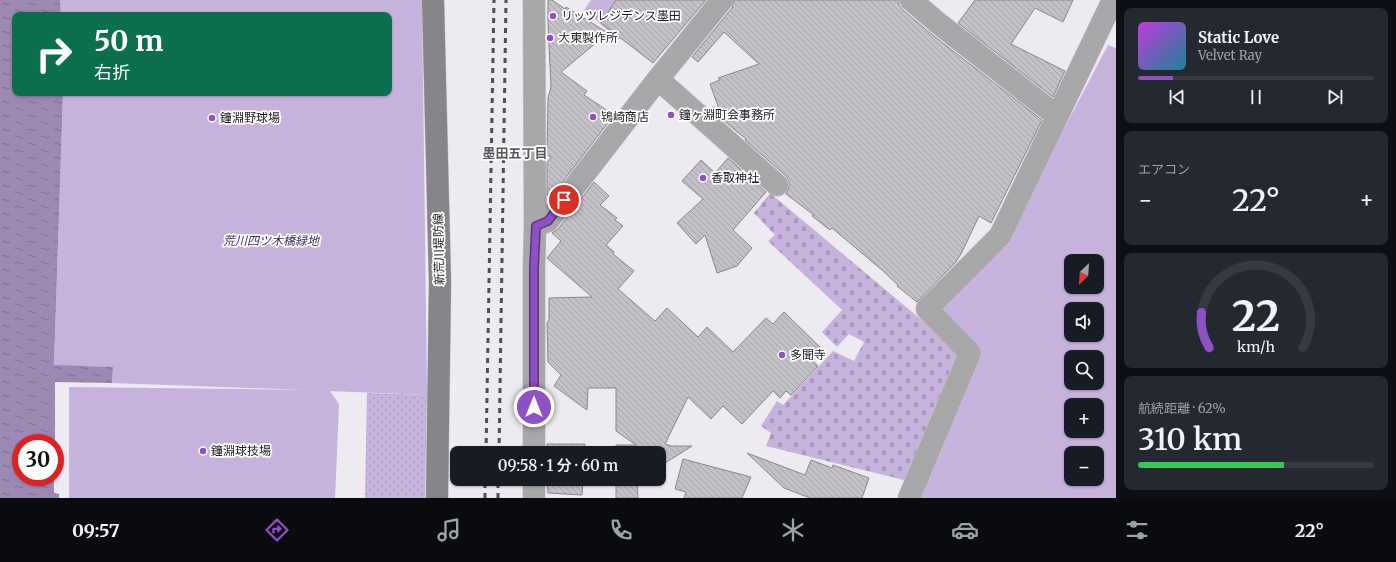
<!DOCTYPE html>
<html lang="ja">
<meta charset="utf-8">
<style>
body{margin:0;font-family:Merriweather,"Noto Sans JP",serif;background:#242831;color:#f1f3f6;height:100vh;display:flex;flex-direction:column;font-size:15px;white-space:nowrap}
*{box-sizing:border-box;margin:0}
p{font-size:13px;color:#9ea1a6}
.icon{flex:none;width:22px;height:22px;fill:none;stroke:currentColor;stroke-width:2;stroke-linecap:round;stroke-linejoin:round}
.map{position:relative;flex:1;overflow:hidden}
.sheet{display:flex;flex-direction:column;gap:8px;padding:8px;background:#0d0f14;width:280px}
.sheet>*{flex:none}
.hud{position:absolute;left:12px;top:12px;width:380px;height:84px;border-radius:8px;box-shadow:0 1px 3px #0004;background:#0b6e4f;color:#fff;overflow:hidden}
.needle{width:26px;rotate:205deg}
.tools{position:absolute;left:1064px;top:254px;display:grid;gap:8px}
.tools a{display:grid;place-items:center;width:40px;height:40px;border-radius:8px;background:#171b24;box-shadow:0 1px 3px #0004;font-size:20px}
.speed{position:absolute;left:12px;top:434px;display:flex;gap:8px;font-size:20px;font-weight:700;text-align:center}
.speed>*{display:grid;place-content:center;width:52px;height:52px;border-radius:50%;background:#171b24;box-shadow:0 1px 3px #0004;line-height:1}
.speed .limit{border:6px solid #d22;background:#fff;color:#111}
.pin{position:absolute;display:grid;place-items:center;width:34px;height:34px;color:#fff;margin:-17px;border:2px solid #fff;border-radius:50%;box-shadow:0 1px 4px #0007}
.me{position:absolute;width:44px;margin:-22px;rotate:0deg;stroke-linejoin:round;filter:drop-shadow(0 0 3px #0008)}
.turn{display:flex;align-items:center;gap:14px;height:84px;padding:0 16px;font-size:18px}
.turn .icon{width:52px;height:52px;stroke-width:2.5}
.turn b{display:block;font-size:28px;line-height:34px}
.big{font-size:30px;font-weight:600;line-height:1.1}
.sheet .card{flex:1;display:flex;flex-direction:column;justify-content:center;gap:6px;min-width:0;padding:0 14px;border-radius:8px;background:#242831}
.sheet .dial{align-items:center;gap:0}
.dial svg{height:104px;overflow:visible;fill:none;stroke:#363941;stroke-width:7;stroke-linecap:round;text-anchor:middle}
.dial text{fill:#f1f3f6;stroke:none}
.song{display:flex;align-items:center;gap:12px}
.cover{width:48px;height:48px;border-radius:6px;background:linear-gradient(135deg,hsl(290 70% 55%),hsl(190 70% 35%))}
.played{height:4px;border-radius:2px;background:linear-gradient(90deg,#8f4fc5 15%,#363941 15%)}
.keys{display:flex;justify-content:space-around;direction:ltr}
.heat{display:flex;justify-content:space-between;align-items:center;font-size:22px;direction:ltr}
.charge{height:6px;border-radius:3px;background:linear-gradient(90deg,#34c759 62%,#363941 0)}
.trip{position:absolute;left:450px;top:446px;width:216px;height:40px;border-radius:8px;background:#171b24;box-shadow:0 1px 3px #0004;font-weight:600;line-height:40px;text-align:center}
.tab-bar{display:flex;height:64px;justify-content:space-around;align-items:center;background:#090b0e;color:#9ea1a6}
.tab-bar .icon{width:28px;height:28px}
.tab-bar .active{color:#8f4fc5}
.tab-bar b{font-size:18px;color:#f1f3f6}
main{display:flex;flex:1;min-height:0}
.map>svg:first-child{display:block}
</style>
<main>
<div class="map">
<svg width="1116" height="498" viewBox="0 0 1116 498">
<defs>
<pattern id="grass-dots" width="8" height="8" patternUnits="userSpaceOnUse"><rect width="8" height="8" fill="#c6b2dc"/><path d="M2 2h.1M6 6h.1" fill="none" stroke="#aa98bc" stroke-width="1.8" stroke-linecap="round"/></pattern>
<pattern id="cemetery-stones" width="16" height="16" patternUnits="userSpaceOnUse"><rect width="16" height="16" fill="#c6b2dc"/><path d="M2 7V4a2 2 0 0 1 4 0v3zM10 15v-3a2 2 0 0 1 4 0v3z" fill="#aa98bc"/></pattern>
<pattern id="water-ripples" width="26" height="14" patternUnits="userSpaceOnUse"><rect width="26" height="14" fill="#9d88b4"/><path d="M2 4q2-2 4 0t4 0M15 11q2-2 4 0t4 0" fill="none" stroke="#7f6e92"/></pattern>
<pattern id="building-back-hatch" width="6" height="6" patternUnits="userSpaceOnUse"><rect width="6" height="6" fill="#c3c0c7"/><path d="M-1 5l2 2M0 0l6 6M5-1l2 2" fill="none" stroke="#a7a4aa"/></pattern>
</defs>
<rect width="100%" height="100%" fill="#edeaf1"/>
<!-- grass -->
<path fill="url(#grass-dots)" d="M 367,393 L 427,395 L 425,498 L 365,498 Z"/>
<!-- cemetery -->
<path fill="url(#cemetery-stones)" d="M 770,193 L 961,353 L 908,481 L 766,446 L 771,433 L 761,426 L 777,401 L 783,405 L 833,351 L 854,361 L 864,342 L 849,334 L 837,347 L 822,332 L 842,310 L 768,241 L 775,235 L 754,213 Z"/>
<!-- park -->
<path fill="#c6b2dc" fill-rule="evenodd" d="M 60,0 L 422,0 L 427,395 L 330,391 L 339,404 L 335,498 L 69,498 L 69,387 L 306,390 L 112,383 L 113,367 L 54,366 L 63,93 L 389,93 L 389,15 L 61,15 Z
M 591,0 L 647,0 L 619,40 L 584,10 Z
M 1108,45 L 1116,48 L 1116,498 L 920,498 L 951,414 L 982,353 L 939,308 L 1004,243 ZM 1071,261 L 1097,261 L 1097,287 L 1071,287 ZM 1071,309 L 1097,309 L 1097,335 L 1071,335 ZM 1071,357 L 1097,357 L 1097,383 L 1071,383 ZM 1071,405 L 1097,405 L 1097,431 L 1071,431 ZM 1071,453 L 1097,453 L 1097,479 L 1071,479 Z"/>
<!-- water -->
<path fill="url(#water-ripples)" d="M 0,0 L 60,0 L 61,15 L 15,15 L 15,93 L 63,93 L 54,365 L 113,367 L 112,383 L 55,382 L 55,443 L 21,443 L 21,477 L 54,477 L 54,493 L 59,494 L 59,498 L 0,498 Z"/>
<!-- building -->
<path fill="url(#building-back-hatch)" stroke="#89868c" d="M 548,0 L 552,0 L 565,9 L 566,7 L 608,33 L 561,72 L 587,91 L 584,95 L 614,115 L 551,197 L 547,195 L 547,163 L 551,157 L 547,155 L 548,98 L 551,87 L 548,24 Z
M 616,0 L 706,0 L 653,63 L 601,23 Z
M 734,0 L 899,0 L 899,5 L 903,10 L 930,33 L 1042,120 L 991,223 L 979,216 L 962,252 L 956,262 L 917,302 L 897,286 L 898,285 L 882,270 L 832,228 L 830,230 L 812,216 L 814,215 L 786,194 L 789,187 L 789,181 L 786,176 L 745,140 L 746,139 L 723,120 L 710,84 L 720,80 L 718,78 L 759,64 L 724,32 L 698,62 L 692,57 L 732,8 Z
M 975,0 L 1073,0 L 1063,22 L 1035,8 L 1011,44 L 1065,71 L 1053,97 L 958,23 Z
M 728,158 L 766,192 L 733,230 L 752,248 L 737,266 L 717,273 L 705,235 L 696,244 L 677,223 L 703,199 L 682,181 L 701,160 L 715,173 Z
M 594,182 L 609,196 L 600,205 L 617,218 L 615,220 L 623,226 L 606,245 L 614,252 L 613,254 L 634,271 L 618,289 L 655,321 L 667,308 L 698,337 L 707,327 L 733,352 L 766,318 L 773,324 L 784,312 L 823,350 L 813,361 L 818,366 L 791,395 L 786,391 L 780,398 L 773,391 L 742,424 L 723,406 L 711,419 L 688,397 L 665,444 L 671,446 L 692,446 L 659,467 L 659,453 L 616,453 L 616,445 L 636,445 L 616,431 L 616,388 L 588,388 L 587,410 L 554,386 L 561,375 L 548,362 L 547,323 L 549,320 L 549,298 L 592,297 L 547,258 L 561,241 L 552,233 L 558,229 Z
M 547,444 L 585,444 L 584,453 L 547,453 Z
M 747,453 L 805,475 L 811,460 L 832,468 L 833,465 L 869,478 L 862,498 L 810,498 L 784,488 Z
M 683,459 L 751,477 L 742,498 L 684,498 L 686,492 L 675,489 Z
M 547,479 L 583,479 L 582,495 L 548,493 Z
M 616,479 L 637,479 L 638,498 L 616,498 Z"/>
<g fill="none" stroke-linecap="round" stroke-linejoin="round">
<defs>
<path id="street" d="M 911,0 L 938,23 L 1057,116
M 658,79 L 777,185
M 535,226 L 548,221 L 658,79 L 722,0
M 534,453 L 534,268 L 535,226 L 534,0
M 534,479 L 534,498
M 909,498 L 970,353 L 927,309 L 1000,236 L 1113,0"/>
<path id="secondary" d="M 433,0 L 440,282 L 437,498"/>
</defs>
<!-- street casing -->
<use href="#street" stroke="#c7c5cb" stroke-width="23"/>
<!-- secondary casing -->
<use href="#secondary" stroke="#c7c5cb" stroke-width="23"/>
<!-- street -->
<use href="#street" stroke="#a8a7aa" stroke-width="22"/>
<!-- secondary -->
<use href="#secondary" stroke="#87858a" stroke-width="22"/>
<!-- rail -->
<path stroke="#4f4e52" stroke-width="3" stroke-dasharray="5 5" stroke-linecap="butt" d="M 486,453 L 494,0
M 499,453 L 506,0
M 485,498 L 485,479
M 498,498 L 498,479"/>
</g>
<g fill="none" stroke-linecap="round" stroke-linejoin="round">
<defs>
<path id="route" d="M 534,407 L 534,268 L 536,226 L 548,221 L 564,200"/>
</defs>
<!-- route casing -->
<use href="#route" stroke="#5d3380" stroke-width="10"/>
<!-- route -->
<use href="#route" stroke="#8f4fc5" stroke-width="7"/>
</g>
<!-- markers -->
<g fill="#8f4fc5" stroke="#fff" stroke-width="1.5">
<circle cx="553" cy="16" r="4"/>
<circle cx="550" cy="38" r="4"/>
<circle cx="671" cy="115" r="4"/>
<circle cx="593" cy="117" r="4"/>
<circle cx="212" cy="118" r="4"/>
<circle cx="703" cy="178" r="4"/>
<circle cx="782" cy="355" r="4"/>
<circle cx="203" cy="451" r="4"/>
</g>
<g text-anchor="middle" stroke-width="3.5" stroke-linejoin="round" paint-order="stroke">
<!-- poi labels -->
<g font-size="12" fill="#1b1a1d" stroke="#fff" text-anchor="start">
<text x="561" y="20">リッツレジデンス墨田</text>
<text x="558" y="42">大東製作所</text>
<text x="679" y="119">鐘ヶ淵町会事務所</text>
<text x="601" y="121">鴇崎商店</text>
<text x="220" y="122">鐘淵野球場</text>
<text x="711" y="182">香取神社</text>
<text x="790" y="359">多聞寺</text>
<text x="211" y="455">鐘淵球技場</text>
</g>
<!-- park labels -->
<g font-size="12" font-style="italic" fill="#482a62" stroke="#fff">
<text x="271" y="245">荒川四ツ木橋緑地</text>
</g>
<!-- street labels -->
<g font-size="12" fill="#1b1a1d" stroke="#fff">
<text transform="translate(439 249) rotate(-91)" y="4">新荒川堤防線</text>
</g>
<!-- neighbourhood labels -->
<g font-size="13" font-weight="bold" fill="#59565c" stroke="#fff">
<text x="515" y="158">墨田五丁目</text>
</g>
</g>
</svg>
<div class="tools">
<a><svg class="needle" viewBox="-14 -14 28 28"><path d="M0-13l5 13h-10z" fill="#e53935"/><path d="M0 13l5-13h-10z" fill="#9ea1a6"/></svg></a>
<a><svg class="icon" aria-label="sound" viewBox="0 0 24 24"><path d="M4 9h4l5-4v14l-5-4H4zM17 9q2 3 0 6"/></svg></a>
<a><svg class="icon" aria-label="search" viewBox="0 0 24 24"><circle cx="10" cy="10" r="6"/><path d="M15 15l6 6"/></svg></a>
<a>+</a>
<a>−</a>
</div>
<div class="speed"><div class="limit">30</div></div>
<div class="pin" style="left:564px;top:200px;background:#d93025"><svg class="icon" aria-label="arrive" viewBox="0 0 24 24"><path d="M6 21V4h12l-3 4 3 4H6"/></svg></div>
<svg class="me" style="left:534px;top:407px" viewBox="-20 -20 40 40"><circle r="17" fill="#8f4fc5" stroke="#fff" stroke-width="3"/><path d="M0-11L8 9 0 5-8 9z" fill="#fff"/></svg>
<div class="trip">09:58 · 1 分 · 60 m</div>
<div class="hud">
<div class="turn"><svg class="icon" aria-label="right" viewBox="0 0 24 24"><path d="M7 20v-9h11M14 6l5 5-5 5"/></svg><div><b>50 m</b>右折</div></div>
</div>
</div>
<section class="sheet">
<div class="card">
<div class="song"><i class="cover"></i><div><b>Static Love</b><p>Velvet Ray</p></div></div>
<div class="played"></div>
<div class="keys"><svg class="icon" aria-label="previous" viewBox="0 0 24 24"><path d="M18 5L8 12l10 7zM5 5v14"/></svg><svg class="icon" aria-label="pause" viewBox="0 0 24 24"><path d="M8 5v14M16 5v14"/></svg><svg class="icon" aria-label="next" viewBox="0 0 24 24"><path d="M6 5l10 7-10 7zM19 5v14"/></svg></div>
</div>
<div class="card"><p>エアコン</p>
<div class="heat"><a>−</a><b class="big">22°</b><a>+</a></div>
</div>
<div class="card dial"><svg viewBox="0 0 100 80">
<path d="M14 69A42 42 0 1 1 86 69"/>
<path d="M14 69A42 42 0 0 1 8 42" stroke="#8f4fc5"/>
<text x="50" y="56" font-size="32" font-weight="700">22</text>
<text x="50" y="72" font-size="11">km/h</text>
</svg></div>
<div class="card"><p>航続距離 · 62%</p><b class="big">310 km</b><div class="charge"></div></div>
</section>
</main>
<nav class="tab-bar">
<b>09:57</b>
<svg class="icon active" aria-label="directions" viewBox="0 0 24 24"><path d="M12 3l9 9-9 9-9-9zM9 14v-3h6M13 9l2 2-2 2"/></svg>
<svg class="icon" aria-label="music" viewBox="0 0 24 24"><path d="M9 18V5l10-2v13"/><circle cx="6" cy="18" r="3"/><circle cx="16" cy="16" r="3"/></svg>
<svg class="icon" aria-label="phone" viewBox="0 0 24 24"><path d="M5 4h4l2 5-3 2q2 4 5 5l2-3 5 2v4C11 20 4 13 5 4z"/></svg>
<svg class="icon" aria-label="climate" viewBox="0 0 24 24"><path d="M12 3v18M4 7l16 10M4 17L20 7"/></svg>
<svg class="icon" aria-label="car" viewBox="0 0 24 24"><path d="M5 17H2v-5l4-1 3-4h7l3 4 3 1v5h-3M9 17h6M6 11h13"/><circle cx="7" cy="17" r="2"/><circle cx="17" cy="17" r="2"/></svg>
<svg class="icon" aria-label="filters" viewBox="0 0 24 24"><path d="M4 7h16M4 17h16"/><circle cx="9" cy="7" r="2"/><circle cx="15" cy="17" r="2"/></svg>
<b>22°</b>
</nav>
